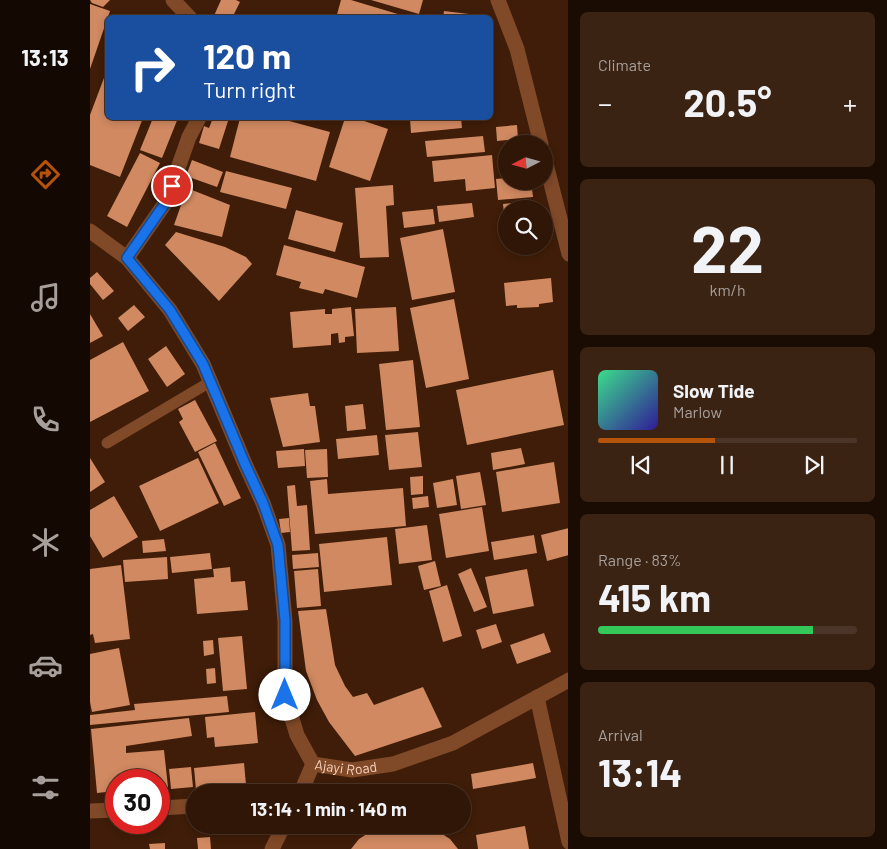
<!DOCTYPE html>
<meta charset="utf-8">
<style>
body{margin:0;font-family:Barlow,sans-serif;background:#3b2314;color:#f1f3f6;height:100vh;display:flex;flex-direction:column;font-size:19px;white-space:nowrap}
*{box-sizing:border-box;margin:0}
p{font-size:16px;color:#a79f9b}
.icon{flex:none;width:28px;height:28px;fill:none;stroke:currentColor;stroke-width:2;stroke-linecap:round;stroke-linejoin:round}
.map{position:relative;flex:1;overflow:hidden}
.drawer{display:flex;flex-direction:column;gap:12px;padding:12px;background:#1a0c03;width:319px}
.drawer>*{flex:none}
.top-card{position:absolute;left:15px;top:15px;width:388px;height:105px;border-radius:8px;box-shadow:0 2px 8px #0003,0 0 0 1px #4a3528;background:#1a4fa0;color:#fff;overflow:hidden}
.needle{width:32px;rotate:264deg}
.tools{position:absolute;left:408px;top:135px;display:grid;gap:10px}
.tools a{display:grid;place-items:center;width:55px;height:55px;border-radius:50%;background:#2f1606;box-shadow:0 2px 8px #0003,0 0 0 1px #4a3528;font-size:25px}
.speed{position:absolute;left:15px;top:769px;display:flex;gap:10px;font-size:25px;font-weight:700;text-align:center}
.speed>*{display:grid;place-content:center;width:65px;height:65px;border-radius:50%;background:#2f1606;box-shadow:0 2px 8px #0003,0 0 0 1px #4a3528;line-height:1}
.speed .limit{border:8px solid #d22;background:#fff;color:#111}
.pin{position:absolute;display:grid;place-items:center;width:42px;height:42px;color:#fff;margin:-21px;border:2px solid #fff;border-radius:50%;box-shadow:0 1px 5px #0007}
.me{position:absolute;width:55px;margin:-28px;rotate:0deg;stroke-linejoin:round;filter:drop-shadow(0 0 4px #0008)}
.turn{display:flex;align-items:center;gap:18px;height:105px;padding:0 15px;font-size:22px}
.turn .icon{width:65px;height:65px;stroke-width:2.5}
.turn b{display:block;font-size:35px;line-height:42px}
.big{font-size:38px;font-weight:700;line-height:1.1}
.drawer .tile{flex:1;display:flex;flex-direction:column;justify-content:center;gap:8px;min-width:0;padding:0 18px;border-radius:8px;background:#3b2314}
.drawer .dial{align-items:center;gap:0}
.dial b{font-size:65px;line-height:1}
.song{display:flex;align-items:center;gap:15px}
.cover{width:60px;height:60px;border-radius:8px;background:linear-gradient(135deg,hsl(150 70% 55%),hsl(250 70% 35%))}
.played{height:5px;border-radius:2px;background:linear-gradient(90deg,#b45309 45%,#4a3528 45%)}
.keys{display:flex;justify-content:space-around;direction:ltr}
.heat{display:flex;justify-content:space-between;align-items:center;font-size:28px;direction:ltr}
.charge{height:8px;border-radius:4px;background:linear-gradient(90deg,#34c759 83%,#4a3528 0)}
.trip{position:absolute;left:96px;top:784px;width:285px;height:50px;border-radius:25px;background:#2f1606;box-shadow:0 2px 8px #0003,0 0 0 1px #4a3528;font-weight:700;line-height:50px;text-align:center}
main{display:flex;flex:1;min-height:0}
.menu{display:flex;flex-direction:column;width:90px;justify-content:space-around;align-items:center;background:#130902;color:#a79f9b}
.menu .icon{width:35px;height:35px}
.menu .active{color:#b45309}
.menu b{font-size:22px;color:#f1f3f6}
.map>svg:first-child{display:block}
</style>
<main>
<nav class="menu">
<b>13:13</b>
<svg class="icon active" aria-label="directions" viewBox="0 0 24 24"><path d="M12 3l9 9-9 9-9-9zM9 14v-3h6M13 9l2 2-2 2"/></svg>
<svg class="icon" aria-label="music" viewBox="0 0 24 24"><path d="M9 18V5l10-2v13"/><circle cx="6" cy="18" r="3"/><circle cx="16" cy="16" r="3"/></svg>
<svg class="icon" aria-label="phone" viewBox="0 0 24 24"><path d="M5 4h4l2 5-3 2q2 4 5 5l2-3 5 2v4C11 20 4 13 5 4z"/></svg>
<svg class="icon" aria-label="climate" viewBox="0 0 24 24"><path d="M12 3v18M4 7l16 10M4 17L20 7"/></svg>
<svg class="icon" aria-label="car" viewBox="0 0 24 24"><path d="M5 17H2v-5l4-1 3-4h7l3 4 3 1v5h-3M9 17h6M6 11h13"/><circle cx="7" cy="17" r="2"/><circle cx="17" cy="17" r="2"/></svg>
<svg class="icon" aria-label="filters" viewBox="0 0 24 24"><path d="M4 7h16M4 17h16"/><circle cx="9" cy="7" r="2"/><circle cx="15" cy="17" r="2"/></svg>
</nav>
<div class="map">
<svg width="479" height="849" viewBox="0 0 479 849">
<rect width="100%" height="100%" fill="#3f1d08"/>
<!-- building -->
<path fill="#d08961" d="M 0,0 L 20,0 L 13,7 L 2,3 Z
M 131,0 L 146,0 L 150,2 L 142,18 L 123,18 Z
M 251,0 L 261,0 L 321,18 L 246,18 Z
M 281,0 L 333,0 L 329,14 Z
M 0,4 L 20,11 L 0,69 Z
M 354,11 L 379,14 L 379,18 L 353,18 Z
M 17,70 L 18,118 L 53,118 L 30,177 L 0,165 L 0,115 Z
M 63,118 L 88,118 L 72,158 L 50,150 Z
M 123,118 L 139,118 L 129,149 L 109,143 L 114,126 L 119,128 Z
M 150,118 L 188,118 L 240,132 L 226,181 L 140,157 Z
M 255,118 L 265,118 L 298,129 L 280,181 L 239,167 Z
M 320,118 L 371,118 L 372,128 L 321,133 Z
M 427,125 L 428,139 L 407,141 L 406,127 Z
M 393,136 L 395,152 L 337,157 L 335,141 Z
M 50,153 L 70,163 L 37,227 L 17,216 Z
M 402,155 L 405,188 L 376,191 L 375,179 L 344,182 L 342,161 Z
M 102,160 L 133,172 L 127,187 L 96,176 Z
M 136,171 L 202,188 L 196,209 L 130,192 Z
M 416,178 L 416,181 L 441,181 L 443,197 L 408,200 L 406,179 Z
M 303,185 L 304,205 L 296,206 L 299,257 L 270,258 L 265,188 Z
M 97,188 L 140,205 L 132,237 L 84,225 Z
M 434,202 L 434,209 L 416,209 L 416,222 L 415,223 L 413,204 Z
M 382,203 L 384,217 L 349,222 L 347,206 Z
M 343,209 L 345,224 L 314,228 L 312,212 Z
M 206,210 L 253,223 L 245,252 L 198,239 Z
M 353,229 L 365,292 L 322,300 L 310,238 Z
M 86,232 L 135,247 L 156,257 L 162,264 L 129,301 L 75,245 Z
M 194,245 L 275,267 L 267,298 L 235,289 L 233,294 L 209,288 L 211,282 L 186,275 Z
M 428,246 L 445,246 L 446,253 L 428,255 Z
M 7,272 L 24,291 L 13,300 L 0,284 L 0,278 Z
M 461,278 L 463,302 L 449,304 L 449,307 L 427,308 L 427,305 L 416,306 L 414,283 Z
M 364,299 L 379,379 L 336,388 L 320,308 Z
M 44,305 L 55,317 L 38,331 L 28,318 Z
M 261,307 L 264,336 L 255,337 L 255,342 L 249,343 L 248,333 L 241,334 L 241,345 L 203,348 L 200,312 L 235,309 L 235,314 L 242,314 L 242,309 Z
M 306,307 L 309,351 L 267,353 L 265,309 Z
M 0,314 L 13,336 L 0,343 Z
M 33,342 L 59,391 L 0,422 L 0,360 Z
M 76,346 L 95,374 L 77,387 L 58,359 Z
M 323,360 L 330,427 L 296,430 L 289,364 Z
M 463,370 L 474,425 L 377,445 L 366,390 Z
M 218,393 L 220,406 L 225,406 L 230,442 L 193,447 L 180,398 Z
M 105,400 L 127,441 L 105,452 L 89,422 L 93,419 L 88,409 Z
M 273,404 L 276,429 L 257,431 L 255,406 Z
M 328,432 L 332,467 L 299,470 L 295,435 Z
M 287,435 L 289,455 L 248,459 L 246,439 Z
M 125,443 L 151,498 L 134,506 L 108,452 Z
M 431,448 L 435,464 L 403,470 L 401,453 Z
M 214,449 L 215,466 L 188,468 L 186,451 Z
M 237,449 L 238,477 L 217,478 L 215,450 Z
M 0,458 L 15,482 L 0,492 Z
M 108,458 L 129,503 L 70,531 L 49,486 Z
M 464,462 L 470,503 L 412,512 L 406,472 Z
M 390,472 L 396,505 L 371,509 L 366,476 Z
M 333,476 L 333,494 L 321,495 L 320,477 Z
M 237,479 L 238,494 L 313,488 L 316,526 L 225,534 L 220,481 Z
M 363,479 L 367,505 L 347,508 L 343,483 Z
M 205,485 L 207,506 L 217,505 L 220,550 L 202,551 L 197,486 Z
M 24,496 L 48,537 L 13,558 L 0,536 L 0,510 Z
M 338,496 L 339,507 L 323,509 L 322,498 Z
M 392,507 L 399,551 L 356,558 L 349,514 Z
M 199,518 L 200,532 L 191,533 L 189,519 Z
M 337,525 L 342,560 L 309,564 L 305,529 Z
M 479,528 L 479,555 L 457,561 L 451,535 Z
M 444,535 L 447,553 L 404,560 L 401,542 Z
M 297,537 L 302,585 L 234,592 L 229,544 Z
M 74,539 L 76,551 L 53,553 L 52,541 Z
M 120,553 L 122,569 L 82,573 L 80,557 Z
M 228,553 L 229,567 L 203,569 L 202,555 Z
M 77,557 L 78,579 L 35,582 L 33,560 Z
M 345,561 L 351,586 L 334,590 L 328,566 Z
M 31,565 L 40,639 L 5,643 L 3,634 L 0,635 L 0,569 Z
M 140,567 L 141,582 L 155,581 L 158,610 L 107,614 L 104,579 L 124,577 L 123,569 Z
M 381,568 L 397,607 L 384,612 L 368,574 Z
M 228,569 L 231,606 L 207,608 L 204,571 Z
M 437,569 L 444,606 L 403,614 L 395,577 Z
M 357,585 L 372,636 L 353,642 L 339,591 Z
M 236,609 L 245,665 L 255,686 L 263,697 L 277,693 L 284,705 L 333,687 L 352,727 L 265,756 L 239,722 L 227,700 L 216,671 L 208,611 Z
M 406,624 L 412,642 L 392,649 L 386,630 Z
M 454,633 L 461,652 L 427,664 L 420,645 Z
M 152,636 L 157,689 L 133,691 L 128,638 Z
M 123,640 L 124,654 L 114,656 L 113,641 Z
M 29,648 L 40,705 L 2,712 L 0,702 L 0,654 Z
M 125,668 L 126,683 L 117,684 L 116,669 Z
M 137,696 L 139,712 L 0,725 L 0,715 L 45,710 L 44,704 Z
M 165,712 L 168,743 L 125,747 L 124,737 L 117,738 L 115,717 Z
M 99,718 L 102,736 L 36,746 L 36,753 L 74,750 L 78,787 L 69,788 L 69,780 L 26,780 L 26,791 L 7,793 L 1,729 Z
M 154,763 L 156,785 L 106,790 L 104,768 Z
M 443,763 L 446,778 L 383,789 L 381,774 Z
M 101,767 L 103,787 L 81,789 L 79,769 Z
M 296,825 L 333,825 L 346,830 L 360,839 L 368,849 L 261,849 L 269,839 L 283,830 Z
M 435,826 L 439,849 L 388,849 L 386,835 Z
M 120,837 L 121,849 L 108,849 L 107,838 Z
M 75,843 L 75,849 L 60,849 L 59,844 Z"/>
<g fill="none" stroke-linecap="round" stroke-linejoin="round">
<!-- lane -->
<path stroke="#804928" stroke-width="11" d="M 17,443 L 120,382"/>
<!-- street -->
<g stroke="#804928" stroke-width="15">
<path d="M 83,0 L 100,18"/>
<path d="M 408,0 L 427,49 L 451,144"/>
<path d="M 454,156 L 479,254"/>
<path id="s1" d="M 0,231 L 37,258 L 80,310 L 113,364 L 155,464 L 173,503 L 188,545 L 195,621 L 195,695 L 207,735 L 223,764 L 262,770 L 303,764 L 363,743 L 479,680"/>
<path d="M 37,258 L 76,202 L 99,137 L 109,118"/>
<path d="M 447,697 L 479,842"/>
<path d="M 211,792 L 223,764"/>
<path d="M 69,808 L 105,806"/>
<path d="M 0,811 L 26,810"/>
<path d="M 182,849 L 194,825"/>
</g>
</g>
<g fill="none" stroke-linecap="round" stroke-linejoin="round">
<defs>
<path id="route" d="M 82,186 L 76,202 L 37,258 L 80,310 L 113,364 L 155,464 L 173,503 L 188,545 L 195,620 L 195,695"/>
</defs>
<!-- route casing -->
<use href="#route" stroke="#114b97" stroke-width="12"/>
<!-- route -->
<use href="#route" stroke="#1a73e8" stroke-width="9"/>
</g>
<g text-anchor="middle" stroke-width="5" stroke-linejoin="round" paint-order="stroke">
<!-- street labels -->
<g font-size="14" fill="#f9d2be" stroke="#351300">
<text dy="5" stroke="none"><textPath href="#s1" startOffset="631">Ajayi Road</textPath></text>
</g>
</g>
</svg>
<div class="tools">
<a><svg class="needle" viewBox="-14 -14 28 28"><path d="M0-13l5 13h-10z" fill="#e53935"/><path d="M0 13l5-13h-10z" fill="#a79f9b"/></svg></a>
<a><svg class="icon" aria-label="search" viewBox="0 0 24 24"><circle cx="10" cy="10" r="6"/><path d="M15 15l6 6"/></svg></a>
</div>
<div class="speed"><div class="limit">30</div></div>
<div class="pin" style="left:82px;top:186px;background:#d93025"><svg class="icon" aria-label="arrive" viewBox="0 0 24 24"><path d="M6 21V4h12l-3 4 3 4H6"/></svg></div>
<svg class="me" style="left:195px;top:695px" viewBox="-20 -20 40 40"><circle r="19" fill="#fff"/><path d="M0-13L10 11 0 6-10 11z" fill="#1a73e8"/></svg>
<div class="trip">13:14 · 1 min · 140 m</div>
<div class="top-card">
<div class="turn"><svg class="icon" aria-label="right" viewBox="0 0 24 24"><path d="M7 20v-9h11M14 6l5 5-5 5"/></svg><div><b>120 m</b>Turn right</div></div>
</div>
</div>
<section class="drawer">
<div class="tile"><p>Climate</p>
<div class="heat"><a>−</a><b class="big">20.5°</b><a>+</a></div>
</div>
<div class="tile dial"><b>22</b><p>km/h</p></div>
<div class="tile">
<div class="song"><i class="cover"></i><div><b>Slow Tide</b><p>Marlow</p></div></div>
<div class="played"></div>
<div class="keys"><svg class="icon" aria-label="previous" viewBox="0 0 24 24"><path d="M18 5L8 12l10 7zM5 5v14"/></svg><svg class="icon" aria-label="pause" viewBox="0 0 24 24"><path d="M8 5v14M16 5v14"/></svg><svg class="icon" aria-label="next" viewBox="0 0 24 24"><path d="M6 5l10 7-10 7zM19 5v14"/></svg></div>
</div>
<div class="tile"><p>Range · 83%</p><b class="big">415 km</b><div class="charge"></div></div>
<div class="tile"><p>Arrival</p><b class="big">13:14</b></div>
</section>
</main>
